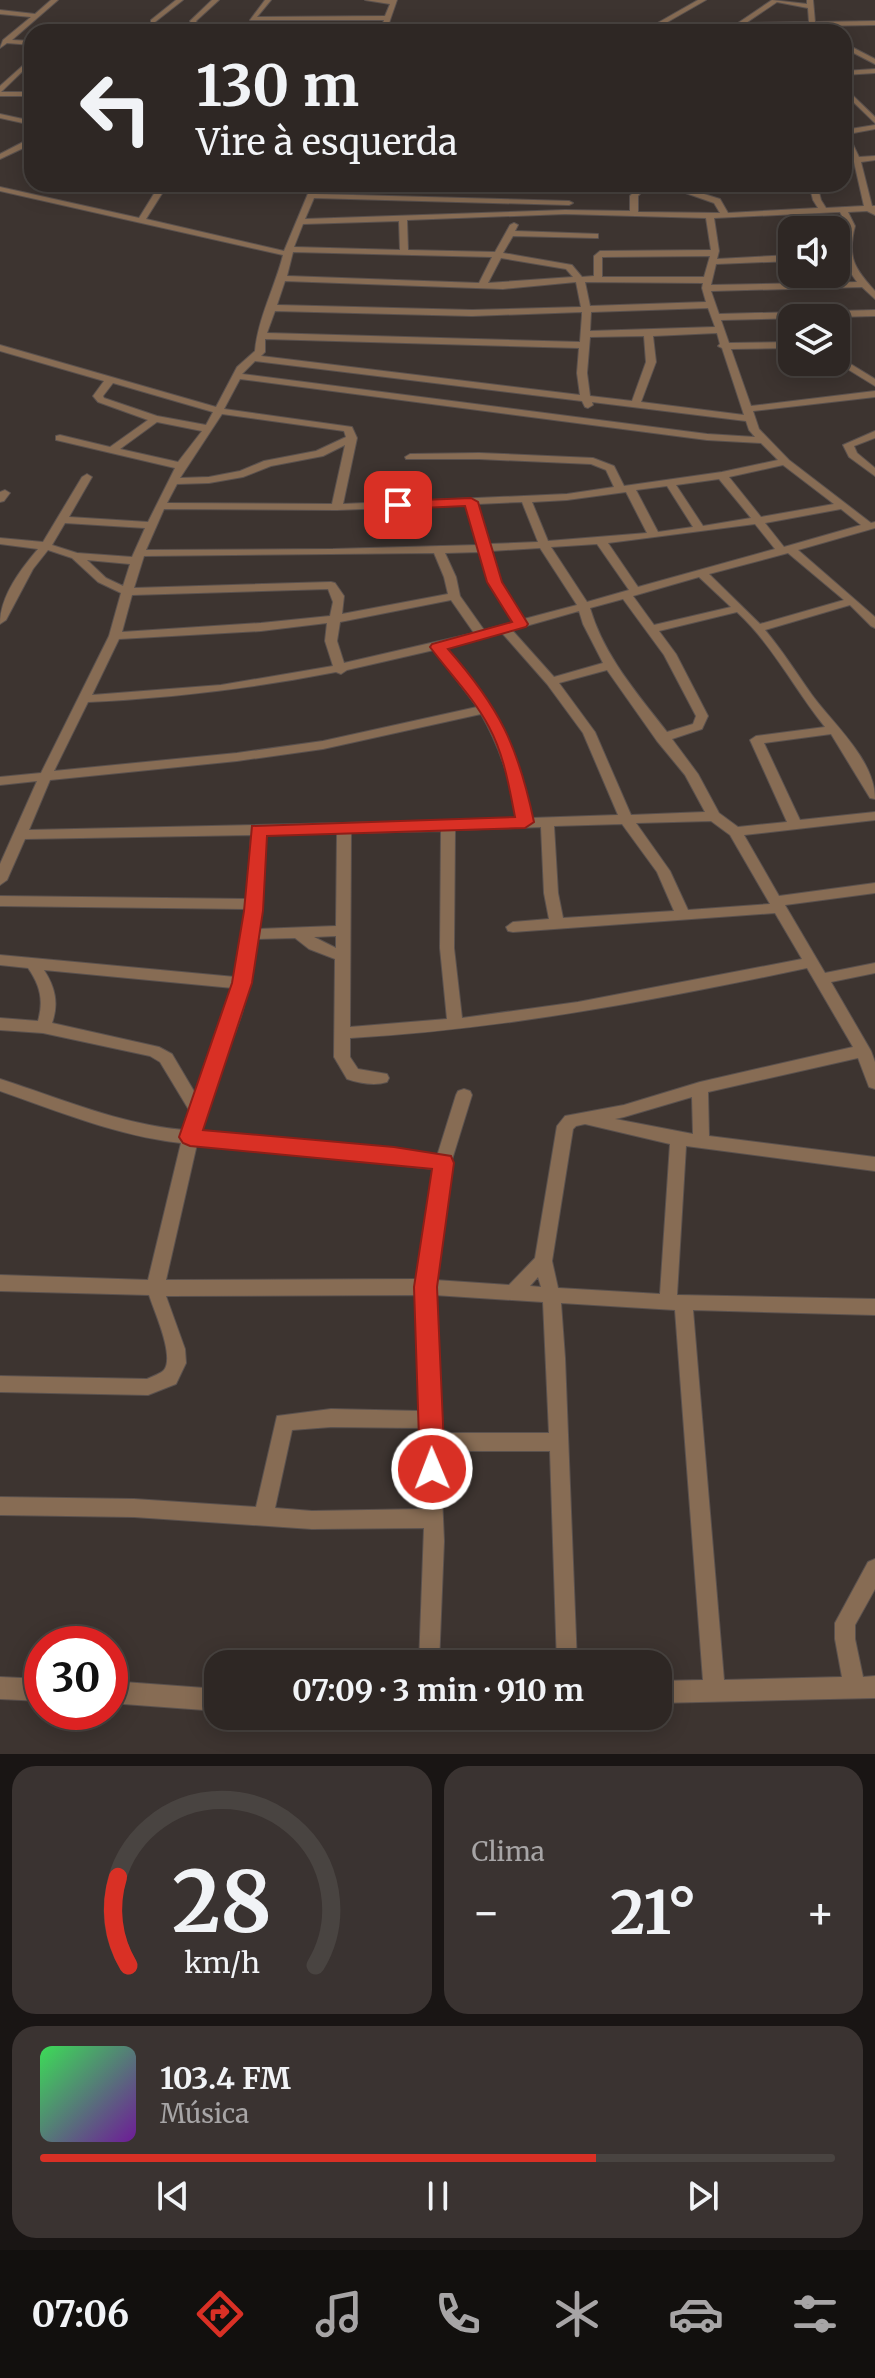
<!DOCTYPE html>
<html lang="pt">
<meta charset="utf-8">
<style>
body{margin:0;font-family:Merriweather,serif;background:#3a3331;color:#f1f3f6;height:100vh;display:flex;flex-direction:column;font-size:30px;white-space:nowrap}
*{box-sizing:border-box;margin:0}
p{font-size:26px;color:#a7a5a6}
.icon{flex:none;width:44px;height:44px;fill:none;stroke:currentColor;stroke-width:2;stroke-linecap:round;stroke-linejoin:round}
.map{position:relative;height:1754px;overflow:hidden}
.side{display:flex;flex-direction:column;gap:12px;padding:12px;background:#191514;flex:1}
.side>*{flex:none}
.banner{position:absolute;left:24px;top:24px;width:828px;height:168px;border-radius:24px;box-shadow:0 4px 20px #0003,0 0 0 2px #494441;background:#2e2724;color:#f1f3f6;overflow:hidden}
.buttons{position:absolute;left:778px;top:216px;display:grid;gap:16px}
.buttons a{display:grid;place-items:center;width:72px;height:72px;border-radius:16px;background:#2e2724;box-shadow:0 4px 20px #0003,0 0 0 2px #494441;font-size:40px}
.speed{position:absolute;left:24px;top:1626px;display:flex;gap:16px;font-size:40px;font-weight:700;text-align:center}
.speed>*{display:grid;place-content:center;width:104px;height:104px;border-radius:50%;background:#2e2724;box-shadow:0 4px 20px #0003,0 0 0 2px #494441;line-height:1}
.speed .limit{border:12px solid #d22;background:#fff;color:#111}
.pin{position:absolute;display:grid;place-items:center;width:68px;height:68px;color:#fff;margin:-34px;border-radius:16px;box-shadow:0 4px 12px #0006}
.me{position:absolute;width:88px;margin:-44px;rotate:359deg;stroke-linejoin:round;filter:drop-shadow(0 0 6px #0008)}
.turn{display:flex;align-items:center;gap:28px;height:168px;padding:0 40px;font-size:36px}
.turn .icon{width:104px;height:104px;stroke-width:2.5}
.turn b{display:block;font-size:56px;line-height:68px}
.big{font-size:60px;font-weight:700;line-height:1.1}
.side .widget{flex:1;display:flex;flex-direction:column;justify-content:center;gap:12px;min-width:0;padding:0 28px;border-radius:24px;background:#3a3331}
.side .dial{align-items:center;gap:0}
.dial svg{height:208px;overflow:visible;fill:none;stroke:#494441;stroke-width:7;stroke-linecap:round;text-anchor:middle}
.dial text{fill:#f1f3f6;stroke:none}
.song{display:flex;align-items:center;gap:24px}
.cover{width:96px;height:96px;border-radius:12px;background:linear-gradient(135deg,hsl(130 70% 55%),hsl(280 70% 35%))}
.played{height:8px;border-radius:4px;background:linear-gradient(90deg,#d93025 70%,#494441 70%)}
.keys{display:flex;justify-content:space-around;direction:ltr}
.heat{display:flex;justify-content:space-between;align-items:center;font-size:44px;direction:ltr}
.side .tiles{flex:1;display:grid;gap:12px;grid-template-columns:1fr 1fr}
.widget:last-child{grid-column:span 2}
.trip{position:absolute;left:204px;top:1650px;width:468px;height:80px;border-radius:24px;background:#2e2724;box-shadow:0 4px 20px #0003,0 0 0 2px #494441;font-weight:700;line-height:80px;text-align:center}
.dock{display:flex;height:128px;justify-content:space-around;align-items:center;background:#12100e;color:#a7a5a6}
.dock .icon{width:56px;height:56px}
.dock .active{color:#d93025}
.dock b{font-size:36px;color:#f1f3f6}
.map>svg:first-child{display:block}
</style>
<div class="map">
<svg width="875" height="1754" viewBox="0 0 875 1754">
<rect width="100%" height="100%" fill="#3d3430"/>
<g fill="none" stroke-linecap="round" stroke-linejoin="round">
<defs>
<path id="street" d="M 51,0 L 58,0 L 12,40 L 32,41 L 32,45 L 7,43 L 0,48 L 3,40 L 31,17 L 0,14 L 0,10 L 35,14 Z
M 176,0 L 183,0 L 155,22 L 151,22 L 151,20 Z
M 212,0 L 219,0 L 196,21 L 202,32 L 196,32 L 190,21 Z
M 265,0 L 271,0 L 257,17 L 385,16 L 390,4 L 365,0 L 397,0 L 388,26 L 385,28 L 382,26 L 384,20 L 250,20 Z
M 698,0 L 706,0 L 664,24 L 738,23 L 772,0 L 807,4 L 807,0 L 813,0 L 815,22 L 875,21 L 875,25 L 818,26 L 821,29 L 818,31 L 810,26 L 380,31 L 383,29 L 654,25 ZM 777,2 L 808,8 L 809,22 L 746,23 Z
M 844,43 L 875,59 L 875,64 L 844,48 Z
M 28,61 L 30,64 L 1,92 L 32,92 L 32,96 L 0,96 L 0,86 Z
M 875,69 L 875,73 L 844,75 L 844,71 Z
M 844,87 L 875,117 L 875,123 L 844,93 Z
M 0,114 L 32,121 L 32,125 L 0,118 Z
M 875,125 L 875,129 L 848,134 L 859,157 L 875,156 L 875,160 L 861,162 L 872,206 L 875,206 L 875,215 L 867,211 L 848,212 L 855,226 C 847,257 854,268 875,291 L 875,299 L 862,287 L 711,291 L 719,314 L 875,310 L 875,316 L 721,320 L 729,343 L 792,342 L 792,348 L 731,349 L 751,406 L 875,391 L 875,397 L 753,411 L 759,429 L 789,460 L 871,523 L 875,522 L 875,528 L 798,550 L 875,617 L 875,628 L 871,626 L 850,605 L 765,630 C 782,650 797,674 812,695 C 834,725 875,760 875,799 L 870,798 L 831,734 L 764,743 L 800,820 L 875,812 L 875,820 L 744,835 L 779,896 L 875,883 L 875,893 L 785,905 L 825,973 L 875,963 L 875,973 L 831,982 L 871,1051 L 875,1062 L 875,1089 L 869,1087 L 858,1058 L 708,1092 L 709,1136 L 875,1157 L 875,1171 L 686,1146 L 677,1295 L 875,1299 L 875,1315 L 693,1310 L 724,1680 L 842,1677 L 835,1639 L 835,1623 L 868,1562 L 875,1559 L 875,1589 L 855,1625 L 855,1639 L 863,1677 L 875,1676 L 875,1698 L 658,1703 L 658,1681 L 703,1680 L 675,1310 L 561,1303 L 565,1358 L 577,1664 L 557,1664 L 550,1451 L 440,1451 L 444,1541 L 439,1664 L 419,1664 L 424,1528 L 312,1529 L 134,1517 L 0,1515 L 0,1497 L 134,1499 L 256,1507 L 277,1416 L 331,1409 L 420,1411 L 416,1295 L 166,1296 L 185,1349 L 186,1363 L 176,1384 L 148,1395 L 0,1392 L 0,1376 L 147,1379 C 153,1376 160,1374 164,1370 C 175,1356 154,1311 149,1295 L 0,1291 L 0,1275 L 148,1280 L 181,1143 C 118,1136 60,1112 0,1091 L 0,1079 C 62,1099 119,1124 184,1130 L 189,1110 L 160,1062 L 150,1056 L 43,1033 L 0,1030 L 0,1018 L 38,1021 C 44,1000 40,985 28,968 L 0,965 L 0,955 L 235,977 L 246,909 L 0,906 L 0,896 L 247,899 L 251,835 L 25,839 L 7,880 L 0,885 L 0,864 L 37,781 L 0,785 L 0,777 L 41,773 L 109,636 L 121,593 L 98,582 L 72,558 L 48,550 L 33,569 L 6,620 L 0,624 C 0,596 21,569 38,549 L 0,544 L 0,538 L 43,542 L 82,477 L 87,474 L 92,477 L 69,517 L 148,522 L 175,468 L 56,440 L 56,436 L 60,435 L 110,447 L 148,420 L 98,402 L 93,396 L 104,381 L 0,351 L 0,345 L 216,407 L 237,367 L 255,351 C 258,318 275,287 283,255 L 0,191 L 0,187 L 139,218 L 160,184 L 168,184 L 146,219 L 284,251 L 312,184 L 320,184 L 316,194 L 569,201 L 573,203 L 569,205 L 314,198 L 305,219 L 565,210 L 630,211 L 630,196 L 641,184 L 649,184 L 638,196 L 638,212 L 720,213 L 714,203 L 660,184 L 672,184 L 720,199 L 728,213 L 818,208 L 813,200 L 809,184 L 817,184 L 821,200 L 826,208 L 864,206 L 854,162 L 844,163 L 844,159 L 852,158 L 844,140 L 844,130 ZM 840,212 L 847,226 C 841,249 843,263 857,282 L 711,285 L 716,264 L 792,261 L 792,255 L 717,259 L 719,251 L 714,218 ZM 565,214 L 706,218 L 711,250 L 600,251 L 594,256 L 594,276 L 582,277 L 572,265 L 503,253 L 513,236 L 595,238 L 598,238 L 598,234 L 515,231 L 518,225 L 514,223 L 510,225 L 495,252 L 408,250 L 407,220 ZM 399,221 L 400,250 L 294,247 L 303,224 ZM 293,252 L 492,257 L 479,283 L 287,276 ZM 710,256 L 704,277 L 602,277 L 602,257 ZM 501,258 L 566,269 L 573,277 L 488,283 ZM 285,281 L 503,289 L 576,282 L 581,307 L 472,310 L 277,305 ZM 585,282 L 703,283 L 702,288 L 706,302 L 590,306 ZM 708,308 L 715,327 L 590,331 L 591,312 ZM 275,311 L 472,316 L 582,312 L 582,315 L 580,342 L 267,333 ZM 717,333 L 720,344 L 718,346 L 722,348 L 744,415 L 641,402 L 656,362 L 653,336 ZM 644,336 L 646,362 L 632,401 L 590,396 L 587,373 L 590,337 ZM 265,339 L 579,348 L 577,373 L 580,395 L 261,356 L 265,352 ZM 255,361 L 582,401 L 585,407 L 588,408 L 593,405 L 592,402 L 746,421 L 749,430 L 755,437 L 707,434 L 242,374 ZM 240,379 L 707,440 L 761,443 L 778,460 L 722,472 L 624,486 L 614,466 L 593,458 L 479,453 L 410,454 L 405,457 L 406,459 L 479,459 L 591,464 L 606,470 L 614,487 L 567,494 L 343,504 L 357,438 L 352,427 L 224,409 ZM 113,383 L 213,412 L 206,425 L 157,416 L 104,398 L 103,396 ZM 222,414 L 344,431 L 346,437 L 316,451 L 264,461 L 240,471 L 209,477 L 180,478 ZM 157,422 L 202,431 L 178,462 L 120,449 ZM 345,445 L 332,504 L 167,503 L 177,484 L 209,483 L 243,477 L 271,466 L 323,456 ZM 783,465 L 834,504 L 761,517 L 729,477 ZM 719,479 L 751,518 L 703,526 L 676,485 ZM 667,486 L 693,527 L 658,532 L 636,490 ZM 626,492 L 647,533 L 548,541 L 532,502 L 567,500 ZM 522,502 L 538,542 L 489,544 L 477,504 ZM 466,505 L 478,545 L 333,549 L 146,550 L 164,509 L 337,510 ZM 841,509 L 861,525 L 784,547 L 765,523 ZM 65,523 L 145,528 L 132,557 L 77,553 L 52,545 ZM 755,524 L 775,549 L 638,587 L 608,543 ZM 597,544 L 629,590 L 587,602 L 551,547 ZM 540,548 L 577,605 L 524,619 L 501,582 L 491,551 ZM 480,552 L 489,582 L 514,622 L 484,630 L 460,596 L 456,577 L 445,553 ZM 434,553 L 444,577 L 448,594 L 342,614 L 344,596 L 335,583 L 331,582 L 134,588 L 144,556 ZM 788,553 L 844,600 L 760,624 L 709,574 ZM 87,560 L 130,564 L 123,586 L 106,578 ZM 699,577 L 731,607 L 654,625 L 633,596 ZM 328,589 L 333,602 L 330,616 L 261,623 L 122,632 L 132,595 ZM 623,599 L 664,655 L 696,716 L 693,724 L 667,732 C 637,693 604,656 590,608 ZM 451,600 L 474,633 L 344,663 L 337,641 L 340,622 ZM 579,611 L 583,624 L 603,663 L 554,677 L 512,630 ZM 737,612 C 772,644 795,690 825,727 L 756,736 L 750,740 L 787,822 L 738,827 L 719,813 L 698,774 L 672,739 L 702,729 L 708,716 L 676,654 L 659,631 ZM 327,623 L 325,641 L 333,666 L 221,685 L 92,695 L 119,639 L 261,631 ZM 502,633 L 547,684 L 583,733 L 618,815 L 531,818 L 520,771 L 492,709 L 445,648 ZM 434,650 L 477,707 L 323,741 L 237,753 L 54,771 L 88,702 C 172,698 254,688 336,672 L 341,674 L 347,670 ZM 607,670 L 657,741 L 685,775 L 705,812 L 631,815 L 595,732 L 559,683 ZM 481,714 C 500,747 511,782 518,819 L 29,830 L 50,780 L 237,761 L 323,749 ZM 711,821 L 730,835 L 770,904 L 688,910 L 670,871 L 636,823 ZM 622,824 L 657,872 L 674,911 L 563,918 L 558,893 L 554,826 ZM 541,827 L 544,893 L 549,919 L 513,922 L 506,927 L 508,931 L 513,932 L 775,913 L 802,959 L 578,1002 L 462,1018 L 454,948 L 455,830 ZM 441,831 L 440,948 L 447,1019 L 350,1027 L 351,833 ZM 337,833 L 336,926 L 258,929 L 265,834 ZM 336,936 L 336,948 L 314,937 ZM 295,938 L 309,949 L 335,959 L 334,1057 L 347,1079 C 359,1083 375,1086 387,1082 L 389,1078 L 387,1074 L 358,1069 L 350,1057 L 350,1038 C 505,1029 656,1000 807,968 L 853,1047 L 700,1082 L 624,1105 L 565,1116 L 557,1126 L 535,1258 L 509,1285 L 435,1280 L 451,1163 L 472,1095 L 470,1091 L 464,1089 L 458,1091 L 456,1095 L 437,1156 L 200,1132 C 210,1091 229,1053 242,1013 C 249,989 252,964 256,939 ZM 44,970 L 233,988 L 226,1014 L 195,1093 L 172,1054 L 159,1047 L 52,1023 C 59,1003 55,987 44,970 ZM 692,1097 L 693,1134 L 615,1119 L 624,1117 ZM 585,1124 L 670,1144 L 660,1294 L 558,1288 L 552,1261 L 573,1129 L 576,1126 ZM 197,1144 L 434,1169 L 417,1279 L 166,1280 ZM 538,1277 L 541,1287 L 530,1286 ZM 434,1295 L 543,1302 L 549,1433 L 440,1433 ZM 331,1427 L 421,1428 L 423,1509 L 312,1511 L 275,1508 L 292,1430 Z
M 29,139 L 32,139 L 32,144 L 0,159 L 0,154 Z
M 488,184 L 577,188 L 581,190 L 577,192 L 492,186 Z
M 756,184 L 764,184 L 757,193 L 751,193 L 750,191 Z
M 836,355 L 875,379 L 875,386 L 836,362 Z
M 875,431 L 875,438 L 854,446 L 857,453 L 875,468 L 875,476 L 849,457 L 843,445 Z
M 5,490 L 10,493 L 4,501 L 0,502 L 0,492 Z
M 0,1677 L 42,1679 L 42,1701 L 0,1699 Z
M 110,1681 L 218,1689 L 218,1711 L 110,1703 Z"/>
</defs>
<!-- street casing -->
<use href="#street" stroke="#5a514e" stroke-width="2"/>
<!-- street -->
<use href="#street" fill="#876c54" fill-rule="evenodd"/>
</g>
<!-- route -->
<path fill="#d93025" stroke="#8d1f18" stroke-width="2" d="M 471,498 L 478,502 L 502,582 L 528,624 L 526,627 L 448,649 C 500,708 518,746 534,822 L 525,828 L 267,836 L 263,911 L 252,983 L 203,1130 L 394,1147 L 451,1156 L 454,1163 L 437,1287 L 445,1469 L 441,1477 L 432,1481 L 424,1477 L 420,1469 L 414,1287 L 432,1169 L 190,1146 L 183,1143 L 179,1137 L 232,983 L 244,911 L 252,826 L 515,817 C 509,786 504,755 489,727 C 474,698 450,674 430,647 L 432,644 L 512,622 L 487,582 L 465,506 L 398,509 L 391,505 L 398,501 Z"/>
</svg>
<div class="buttons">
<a><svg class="icon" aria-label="sound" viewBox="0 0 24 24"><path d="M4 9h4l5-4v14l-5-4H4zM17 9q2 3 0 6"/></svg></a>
<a><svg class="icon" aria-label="layers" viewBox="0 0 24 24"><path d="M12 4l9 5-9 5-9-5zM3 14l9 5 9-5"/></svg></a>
</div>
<div class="speed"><div class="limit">30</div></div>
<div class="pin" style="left:398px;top:505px;background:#d93025"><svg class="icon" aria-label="arrive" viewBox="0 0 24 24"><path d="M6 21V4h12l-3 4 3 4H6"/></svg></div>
<svg class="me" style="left:432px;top:1469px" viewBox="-20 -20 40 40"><circle r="17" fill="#d93025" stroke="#fff" stroke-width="3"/><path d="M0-11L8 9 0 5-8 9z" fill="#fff"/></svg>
<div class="trip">07:09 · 3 min · 910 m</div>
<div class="banner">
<div class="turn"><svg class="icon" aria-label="left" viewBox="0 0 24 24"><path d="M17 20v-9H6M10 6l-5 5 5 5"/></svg><div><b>130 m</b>Vire à esquerda</div></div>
</div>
</div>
<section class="side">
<div class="tiles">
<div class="widget dial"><svg viewBox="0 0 100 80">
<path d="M14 69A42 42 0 1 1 86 69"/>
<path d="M14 69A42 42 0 0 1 10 35" stroke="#d93025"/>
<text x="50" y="56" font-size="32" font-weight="700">28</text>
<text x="50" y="72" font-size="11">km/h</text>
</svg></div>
<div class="widget"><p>Clima</p>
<div class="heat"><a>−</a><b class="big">21°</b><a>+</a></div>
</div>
<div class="widget">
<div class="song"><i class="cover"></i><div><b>103.4 FM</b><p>Música</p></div></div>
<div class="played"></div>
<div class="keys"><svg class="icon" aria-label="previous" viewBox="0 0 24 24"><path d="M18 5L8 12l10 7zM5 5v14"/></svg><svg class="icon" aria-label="pause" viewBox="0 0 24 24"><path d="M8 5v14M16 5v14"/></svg><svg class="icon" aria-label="next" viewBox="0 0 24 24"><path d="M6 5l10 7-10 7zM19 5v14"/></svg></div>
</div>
</div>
</section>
<nav class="dock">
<b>07:06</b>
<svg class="icon active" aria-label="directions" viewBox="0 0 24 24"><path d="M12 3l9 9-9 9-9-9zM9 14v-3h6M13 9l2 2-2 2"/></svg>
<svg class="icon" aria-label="music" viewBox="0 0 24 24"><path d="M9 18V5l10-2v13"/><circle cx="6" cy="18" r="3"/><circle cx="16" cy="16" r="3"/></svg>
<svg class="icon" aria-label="phone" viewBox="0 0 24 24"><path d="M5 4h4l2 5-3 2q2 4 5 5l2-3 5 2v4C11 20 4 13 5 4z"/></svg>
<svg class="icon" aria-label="climate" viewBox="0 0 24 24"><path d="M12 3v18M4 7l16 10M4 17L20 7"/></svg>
<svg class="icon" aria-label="car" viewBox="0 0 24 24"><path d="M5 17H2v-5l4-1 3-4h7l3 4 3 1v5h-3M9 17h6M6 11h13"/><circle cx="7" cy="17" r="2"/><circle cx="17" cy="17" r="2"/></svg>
<svg class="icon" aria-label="filters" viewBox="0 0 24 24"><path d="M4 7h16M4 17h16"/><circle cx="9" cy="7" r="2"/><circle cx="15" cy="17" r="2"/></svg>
</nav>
